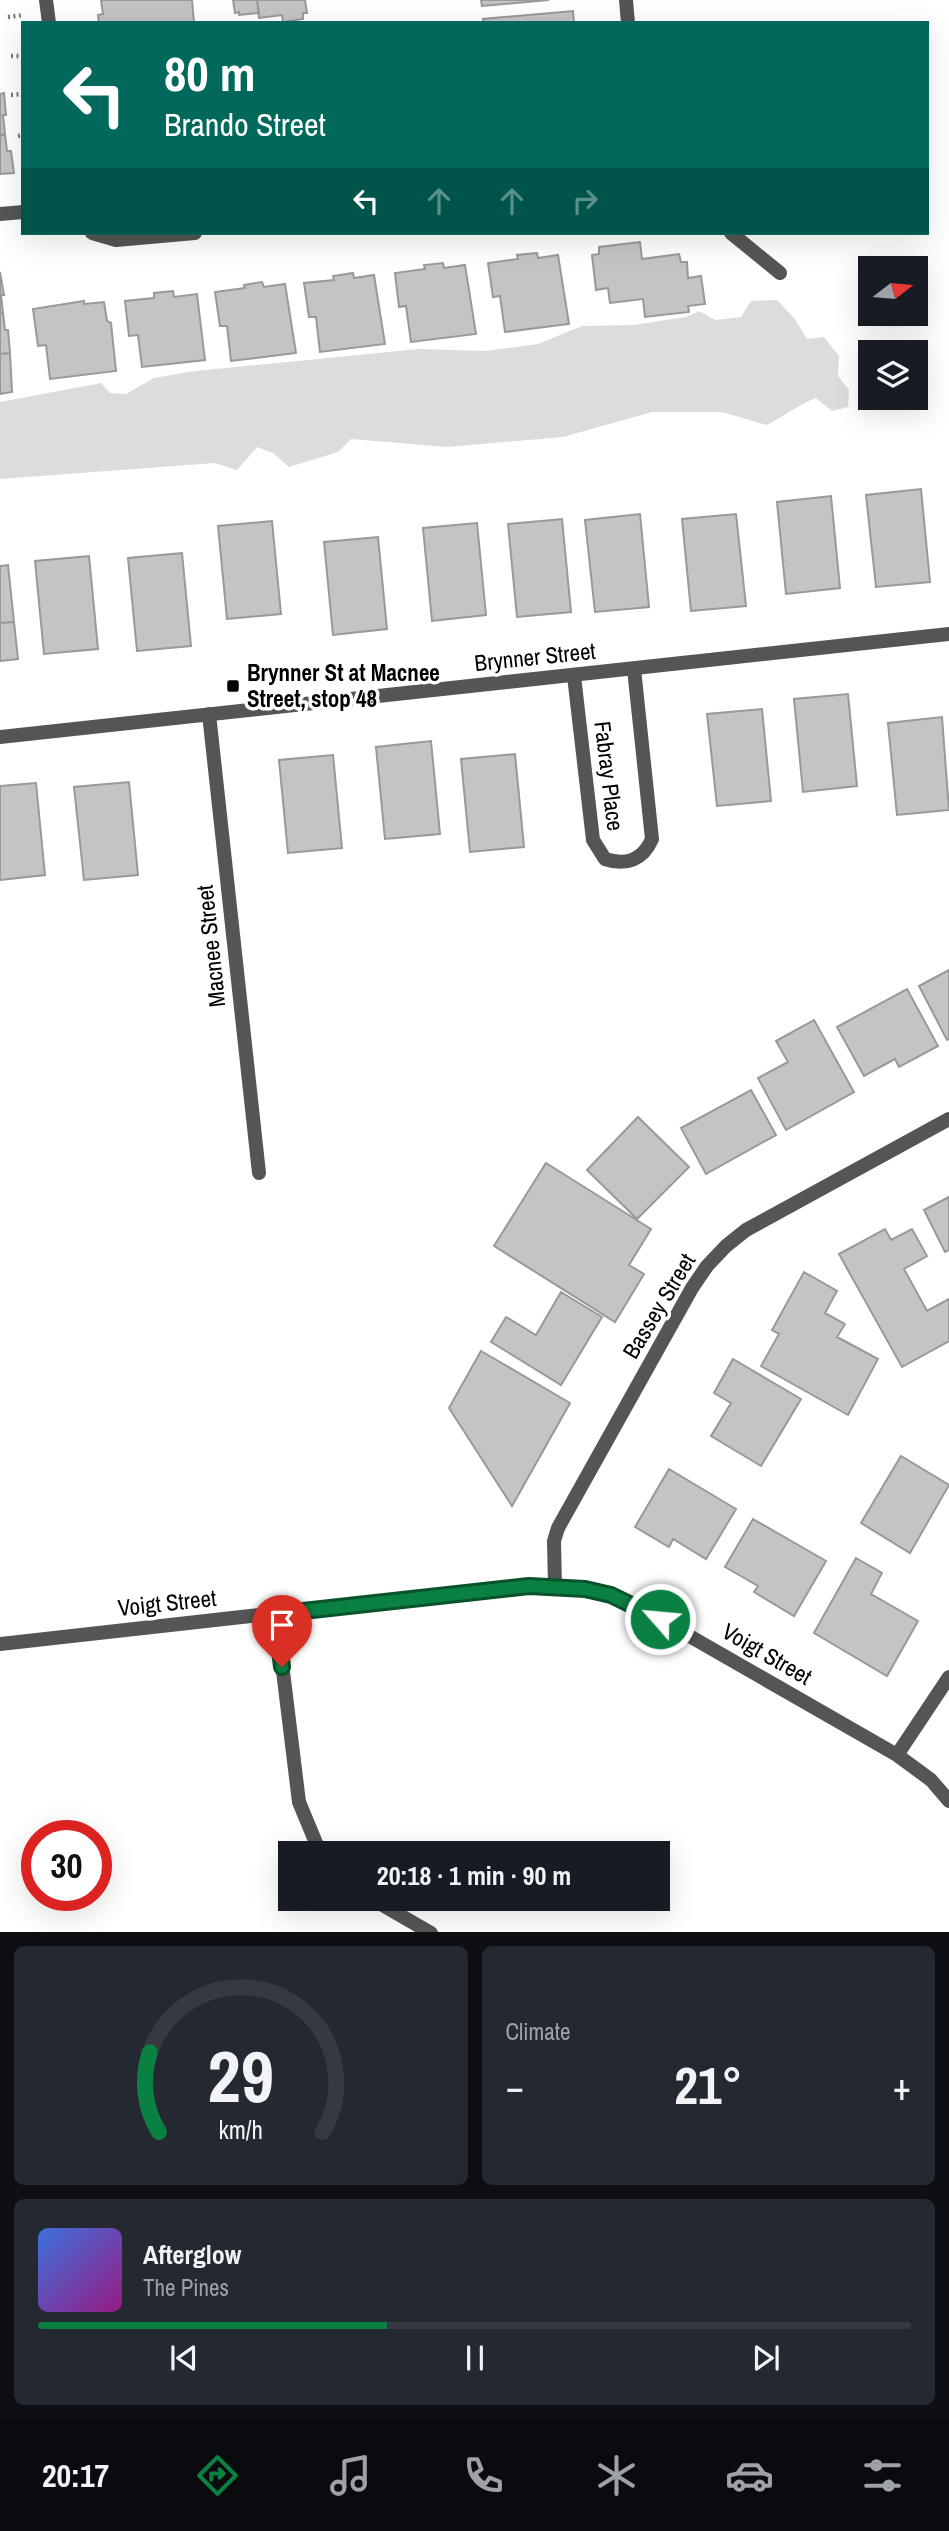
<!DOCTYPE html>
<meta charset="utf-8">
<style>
body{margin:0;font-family:"Archivo Narrow",sans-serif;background:#242831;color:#f1f3f6;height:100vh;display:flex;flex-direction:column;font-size:26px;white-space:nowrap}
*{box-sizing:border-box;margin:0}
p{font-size:23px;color:#9ea1a6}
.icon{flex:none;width:38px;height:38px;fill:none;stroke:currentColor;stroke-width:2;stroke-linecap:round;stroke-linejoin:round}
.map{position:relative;height:1932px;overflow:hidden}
.sheet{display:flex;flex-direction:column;gap:14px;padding:14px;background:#0d0f14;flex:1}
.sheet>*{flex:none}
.guide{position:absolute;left:21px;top:21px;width:908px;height:214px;border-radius:0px;box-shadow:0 7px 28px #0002;background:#00695c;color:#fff;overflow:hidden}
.needle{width:46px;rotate:74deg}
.controls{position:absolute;left:858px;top:256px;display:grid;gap:14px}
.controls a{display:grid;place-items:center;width:70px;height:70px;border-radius:0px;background:#171b24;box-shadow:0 7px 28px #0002;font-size:35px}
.speed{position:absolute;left:21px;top:1820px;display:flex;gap:14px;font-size:35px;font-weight:700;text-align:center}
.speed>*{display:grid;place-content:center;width:91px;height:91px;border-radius:50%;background:#171b24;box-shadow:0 7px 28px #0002;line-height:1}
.speed .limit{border:10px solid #d22;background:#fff;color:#111}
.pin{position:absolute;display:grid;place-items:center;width:60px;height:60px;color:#fff;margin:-72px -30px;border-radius:50% 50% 50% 0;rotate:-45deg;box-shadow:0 0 7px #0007}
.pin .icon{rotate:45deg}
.me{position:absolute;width:77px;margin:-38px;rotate:297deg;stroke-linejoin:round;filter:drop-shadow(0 0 5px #0008)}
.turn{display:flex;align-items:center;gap:24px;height:147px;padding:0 28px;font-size:32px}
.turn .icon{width:91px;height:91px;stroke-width:2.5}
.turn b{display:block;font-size:49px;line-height:60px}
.lanes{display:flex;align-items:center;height:66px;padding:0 28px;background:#0003;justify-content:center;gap:35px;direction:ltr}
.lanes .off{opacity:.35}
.big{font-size:52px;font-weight:700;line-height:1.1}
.sheet .widget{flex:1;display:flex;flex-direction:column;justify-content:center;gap:10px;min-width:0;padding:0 24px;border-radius:10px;background:#242831}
.sheet .dial{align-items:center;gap:0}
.dial svg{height:182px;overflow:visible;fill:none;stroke:#363941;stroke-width:7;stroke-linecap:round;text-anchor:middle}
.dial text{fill:#f1f3f6;stroke:none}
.song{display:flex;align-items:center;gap:21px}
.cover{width:84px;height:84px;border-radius:10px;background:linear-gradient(135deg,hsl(220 70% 55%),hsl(310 70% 35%))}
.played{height:7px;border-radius:4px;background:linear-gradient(90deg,#0b8043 40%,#363941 40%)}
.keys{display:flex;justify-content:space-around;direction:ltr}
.heat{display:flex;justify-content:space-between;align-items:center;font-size:38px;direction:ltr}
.sheet .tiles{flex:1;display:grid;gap:14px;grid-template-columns:1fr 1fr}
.widget:last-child{grid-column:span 2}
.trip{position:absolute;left:278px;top:1841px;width:392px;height:70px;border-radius:0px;background:#171b24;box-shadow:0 7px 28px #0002;font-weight:700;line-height:70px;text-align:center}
.tab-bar{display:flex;height:112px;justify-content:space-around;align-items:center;background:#090b0e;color:#9ea1a6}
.tab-bar .icon{width:49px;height:49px}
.tab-bar .active{color:#0b8043}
.tab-bar b{font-size:32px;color:#f1f3f6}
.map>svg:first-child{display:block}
</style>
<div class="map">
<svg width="949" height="1933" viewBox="0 0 949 1933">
<rect width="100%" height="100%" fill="#fff"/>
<!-- green -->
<path fill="#dcdcdc" d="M 777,300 L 794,318 L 807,339 L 824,337 L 839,356 L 838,376 L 849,390 L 848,407 L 832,411 L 816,398 C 798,405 784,416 767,425 L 722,412 L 652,412 L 563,437 L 447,447 L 351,439 L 338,452 L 289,467 L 273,453 L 257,447 L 237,470 L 215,463 L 0,479 L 0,402 L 101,383 L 110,393 L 126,394 L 154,378 L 195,371 L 419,349 L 485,351 L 538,344 L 582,326 L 634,325 L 686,317 L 699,311 L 715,320 L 741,317 L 751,301 Z"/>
<!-- building -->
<path fill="#c4c4c4" stroke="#999" stroke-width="2" d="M 101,0 L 192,0 L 194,23 L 99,23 L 98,15 L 103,14 Z
M 233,0 L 257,0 L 259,13 L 239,15 L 239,12 L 235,13 Z
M 257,0 L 305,0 L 307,13 L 303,13 L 303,19 L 283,22 L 282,15 L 259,18 Z
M 481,0 L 549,0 L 482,6 Z
M 573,11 L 574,23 L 484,23 L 483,19 Z
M 4,93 L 6,115 L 3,115 L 5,134 L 0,135 L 0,94 Z
M 5,134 L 7,151 L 11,151 L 14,173 L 0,174 L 0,135 Z
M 640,242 L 642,259 L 679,254 L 681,262 L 687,262 L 688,278 L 701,276 L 705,304 L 688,306 L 689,312 L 645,317 L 643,299 L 610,303 L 608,288 L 596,290 L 592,255 L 599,254 L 599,247 Z
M 537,253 L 538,258 L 558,255 L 569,324 L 505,332 L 500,296 L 493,297 L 488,263 L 518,259 L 517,255 Z
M 443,263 L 444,268 L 465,265 L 476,334 L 411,342 L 406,306 L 399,307 L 395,273 L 425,269 L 424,265 Z
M 0,272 L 4,295 L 1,295 L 3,313 L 0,313 Z
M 353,273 L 354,278 L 374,275 L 385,344 L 320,352 L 316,317 L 309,317 L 304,283 L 334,280 L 333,276 Z
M 262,282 L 264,287 L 285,284 L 296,353 L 231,361 L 227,326 L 220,326 L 215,292 L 245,288 L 244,285 Z
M 173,291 L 174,297 L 197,294 L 205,360 L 142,367 L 138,335 L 129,336 L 125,301 L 154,298 L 154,293 Z
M 84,301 L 84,304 L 104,302 L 107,321 L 111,323 L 116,371 L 50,379 L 46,345 L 38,346 L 33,309 Z
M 0,313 L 3,313 L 5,330 L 8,330 L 10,353 L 0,354 Z
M 10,353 L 12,392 L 0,394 L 0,354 Z
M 921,489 L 930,582 L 876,587 L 866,495 Z
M 831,496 L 840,588 L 786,594 L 777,502 Z
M 640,514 L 649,607 L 595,612 L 585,520 Z
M 736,514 L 746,606 L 691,611 L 682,519 Z
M 562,519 L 571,612 L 517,617 L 508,524 Z
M 272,521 L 281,614 L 227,619 L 218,526 Z
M 477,523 L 486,615 L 432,621 L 423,528 Z
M 378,537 L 387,629 L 333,635 L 324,542 Z
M 182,553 L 191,646 L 137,651 L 128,558 Z
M 89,556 L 98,649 L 44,654 L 35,561 Z
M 8,565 L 14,622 L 0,623 L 0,566 Z
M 14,622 L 18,659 L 0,661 L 0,623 Z
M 848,694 L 857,786 L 803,792 L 794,699 Z
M 762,709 L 771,801 L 717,806 L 707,714 Z
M 942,717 L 949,810 L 897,815 L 888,723 Z
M 431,741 L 440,834 L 385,839 L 376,747 Z
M 515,754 L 524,847 L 470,852 L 461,759 Z
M 333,755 L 342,848 L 288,853 L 279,760 Z
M 129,782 L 138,875 L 84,880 L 74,787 Z
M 36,783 L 45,875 L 0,880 L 0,786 Z
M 949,970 L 949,1039 L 947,1040 L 919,986 Z
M 907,989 L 938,1046 L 899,1067 L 895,1059 L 864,1076 L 837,1027 Z
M 814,1020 L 854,1092 L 786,1130 L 758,1078 L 788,1062 L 776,1041 Z
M 751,1090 L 776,1135 L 706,1174 L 681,1128 Z
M 638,1117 L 689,1167 L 637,1219 L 587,1170 Z
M 546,1163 L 651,1229 L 629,1265 L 644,1274 L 615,1322 L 494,1246 Z
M 949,1197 L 949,1250 L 945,1252 L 924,1210 Z
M 885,1229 L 891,1240 L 912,1229 L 927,1256 L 904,1269 L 927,1311 L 949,1299 L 949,1341 L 902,1367 L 839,1254 Z
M 804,1272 L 837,1291 L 825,1313 L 845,1324 L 837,1337 L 878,1359 L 848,1415 L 761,1366 L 779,1334 L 772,1330 Z
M 561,1292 L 602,1317 L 561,1385 L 491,1342 L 506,1317 L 536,1335 Z
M 481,1351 L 570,1403 L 512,1506 L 449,1408 Z
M 733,1359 L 801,1399 L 761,1466 L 711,1436 L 731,1403 L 714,1393 Z
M 901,1456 L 949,1485 L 910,1553 L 861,1523 Z
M 669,1469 L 736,1509 L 706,1559 L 673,1539 L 669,1547 L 635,1527 Z
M 753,1519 L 826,1561 L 794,1616 L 754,1592 L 758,1586 L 725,1567 Z
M 856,1558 L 882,1573 L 871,1594 L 918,1621 L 887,1676 L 814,1633 Z"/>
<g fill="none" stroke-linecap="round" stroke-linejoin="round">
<!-- path -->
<path stroke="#777" stroke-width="4.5" stroke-dasharray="2 3.5" stroke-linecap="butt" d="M 8,17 L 24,15
M 11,56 L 23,56
M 11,95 L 23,94
M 18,136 L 23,135"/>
<!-- street -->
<path stroke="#555" stroke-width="14" d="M 46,0 L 49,23
M 626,0 L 628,23
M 0,214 L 23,212
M 92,233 L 116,240 L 195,233
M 731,233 L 780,273
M 574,676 L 593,840 L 605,859 C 626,866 643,860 652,839 L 634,669
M 209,714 L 259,1173
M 0,737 L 949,634
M 555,1587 L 554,1541 L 558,1528 L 692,1288 L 707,1266 L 726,1246 L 746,1230 L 949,1119
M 276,1614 L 299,1802 L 316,1843 L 323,1853
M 0,1644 L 501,1588 C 536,1585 574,1584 609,1594 C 621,1598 633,1605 644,1610 L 897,1755 L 931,1780 L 949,1801
M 897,1755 L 949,1677
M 372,1899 L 431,1933"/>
</g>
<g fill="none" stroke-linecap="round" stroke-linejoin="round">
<defs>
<path id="route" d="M 282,1667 L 276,1614 L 529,1586 L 585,1589 L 611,1595 L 660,1619"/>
</defs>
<!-- route casing -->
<use href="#route" stroke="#07532c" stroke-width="18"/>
<!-- route -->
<use href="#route" stroke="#0b8043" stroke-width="12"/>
</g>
<!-- markers -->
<rect fill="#000" stroke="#fff" stroke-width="2.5" x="226" y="679" width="14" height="14" rx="3.5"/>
<g text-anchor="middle" stroke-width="7" stroke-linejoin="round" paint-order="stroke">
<!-- street labels -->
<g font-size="23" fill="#000" stroke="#fff">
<text transform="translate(535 657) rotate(-6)" y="8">Brynner Street</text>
<text transform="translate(609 776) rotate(83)" y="8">Fabray Place</text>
<text transform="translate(211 946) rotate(-96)" y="8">Macnee Street</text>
<text transform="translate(659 1306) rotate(-59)" y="8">Bassey Street</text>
<text transform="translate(167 1603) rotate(-6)" y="8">Voigt Street</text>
<text transform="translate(767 1654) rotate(30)" y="8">Voigt Street</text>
</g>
<!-- poi labels -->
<g font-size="23" font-weight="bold" fill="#000" stroke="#fff" text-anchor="start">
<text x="247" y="681">Brynner St at Macnee<tspan x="247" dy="26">Street, stop 48</tspan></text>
</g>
</g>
</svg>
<div class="controls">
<a><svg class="needle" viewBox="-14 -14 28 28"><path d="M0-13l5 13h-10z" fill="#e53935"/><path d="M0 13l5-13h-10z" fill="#9ea1a6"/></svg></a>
<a><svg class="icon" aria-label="layers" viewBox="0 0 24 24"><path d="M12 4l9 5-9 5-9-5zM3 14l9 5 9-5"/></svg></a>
</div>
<div class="speed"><div class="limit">30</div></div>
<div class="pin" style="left:282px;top:1667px;background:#d93025"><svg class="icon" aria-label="arrive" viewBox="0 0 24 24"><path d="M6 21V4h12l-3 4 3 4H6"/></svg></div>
<svg class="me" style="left:660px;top:1619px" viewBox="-20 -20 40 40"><circle r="17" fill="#0b8043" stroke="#fff" stroke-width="3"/><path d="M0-11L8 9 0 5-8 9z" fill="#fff"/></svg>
<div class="trip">20:18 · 1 min · 90 m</div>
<div class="guide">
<div class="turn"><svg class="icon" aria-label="left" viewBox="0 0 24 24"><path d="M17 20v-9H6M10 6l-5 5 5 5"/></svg><div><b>80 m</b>Brando Street</div></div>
<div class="lanes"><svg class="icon" aria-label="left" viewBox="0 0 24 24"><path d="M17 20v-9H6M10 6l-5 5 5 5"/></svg><svg class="icon off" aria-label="ahead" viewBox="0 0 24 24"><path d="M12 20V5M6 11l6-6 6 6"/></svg><svg class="icon off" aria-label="ahead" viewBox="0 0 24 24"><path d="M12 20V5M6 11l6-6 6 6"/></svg><svg class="icon off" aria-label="right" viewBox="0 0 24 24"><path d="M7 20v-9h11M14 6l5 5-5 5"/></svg></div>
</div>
</div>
<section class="sheet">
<div class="tiles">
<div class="widget dial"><svg viewBox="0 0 100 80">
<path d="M14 69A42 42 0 1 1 86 69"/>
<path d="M14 69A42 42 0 0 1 10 34" stroke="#0b8043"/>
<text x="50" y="56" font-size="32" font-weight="700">29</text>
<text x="50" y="72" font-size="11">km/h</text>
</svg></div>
<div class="widget"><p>Climate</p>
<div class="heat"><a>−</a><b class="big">21°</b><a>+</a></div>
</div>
<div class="widget">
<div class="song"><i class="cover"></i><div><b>Afterglow</b><p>The Pines</p></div></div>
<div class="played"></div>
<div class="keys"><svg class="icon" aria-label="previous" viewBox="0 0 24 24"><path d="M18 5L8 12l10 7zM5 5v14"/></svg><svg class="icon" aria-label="pause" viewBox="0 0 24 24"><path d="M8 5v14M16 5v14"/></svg><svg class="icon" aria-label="next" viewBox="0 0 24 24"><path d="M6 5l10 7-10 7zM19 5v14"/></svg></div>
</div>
</div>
</section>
<nav class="tab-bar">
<b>20:17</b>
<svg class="icon active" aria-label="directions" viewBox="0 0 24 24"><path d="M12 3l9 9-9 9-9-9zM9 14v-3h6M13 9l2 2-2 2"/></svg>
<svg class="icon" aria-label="music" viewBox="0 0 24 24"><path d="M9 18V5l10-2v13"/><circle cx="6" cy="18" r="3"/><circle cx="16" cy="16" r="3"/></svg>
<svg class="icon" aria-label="phone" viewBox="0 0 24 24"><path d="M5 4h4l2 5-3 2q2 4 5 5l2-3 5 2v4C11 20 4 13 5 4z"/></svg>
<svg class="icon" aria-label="climate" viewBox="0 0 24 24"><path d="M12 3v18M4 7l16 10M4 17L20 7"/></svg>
<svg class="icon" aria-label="car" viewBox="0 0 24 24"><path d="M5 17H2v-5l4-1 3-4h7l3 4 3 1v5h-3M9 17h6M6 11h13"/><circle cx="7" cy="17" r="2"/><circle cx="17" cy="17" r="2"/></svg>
<svg class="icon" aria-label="filters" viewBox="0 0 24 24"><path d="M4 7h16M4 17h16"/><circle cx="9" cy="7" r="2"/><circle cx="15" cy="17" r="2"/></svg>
</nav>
